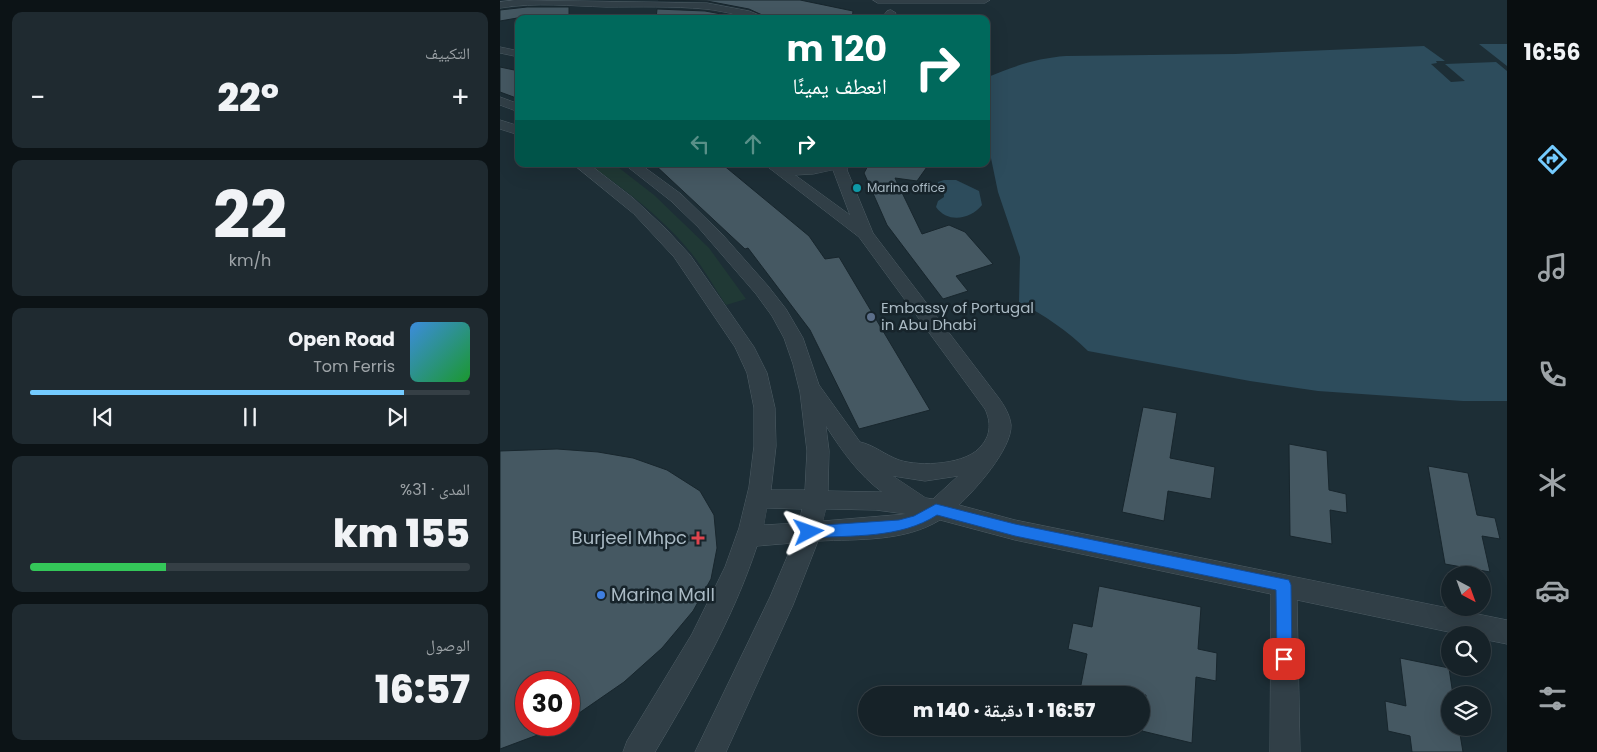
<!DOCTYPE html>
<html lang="ar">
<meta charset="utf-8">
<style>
body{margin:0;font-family:Poppins,"Noto Naskh Arabic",sans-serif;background:#1f2a30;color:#f1f3f6;direction:rtl;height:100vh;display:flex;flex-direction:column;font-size:19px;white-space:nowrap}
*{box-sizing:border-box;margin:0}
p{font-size:16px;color:#9ea4a8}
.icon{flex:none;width:28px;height:28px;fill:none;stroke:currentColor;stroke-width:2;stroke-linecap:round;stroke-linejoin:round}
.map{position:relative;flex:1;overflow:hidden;direction:ltr}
.panel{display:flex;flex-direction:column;gap:12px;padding:12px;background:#0c1316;width:500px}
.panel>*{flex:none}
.banner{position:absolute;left:15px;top:15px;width:475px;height:152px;border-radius:10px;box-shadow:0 5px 20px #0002,0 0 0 1px #353f45;direction:rtl;background:#00695c;color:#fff;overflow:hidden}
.needle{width:32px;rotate:139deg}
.controls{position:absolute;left:941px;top:566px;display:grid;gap:10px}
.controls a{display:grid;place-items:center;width:50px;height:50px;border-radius:50%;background:#162228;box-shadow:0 5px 20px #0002,0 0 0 1px #353f45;font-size:25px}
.speed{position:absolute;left:15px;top:671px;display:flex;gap:10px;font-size:25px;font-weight:700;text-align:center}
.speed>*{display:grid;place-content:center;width:65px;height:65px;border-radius:50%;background:#162228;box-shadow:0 5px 20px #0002,0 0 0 1px #353f45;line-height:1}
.speed .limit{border:8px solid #d22;background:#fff;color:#111}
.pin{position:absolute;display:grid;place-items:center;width:42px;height:42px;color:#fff;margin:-21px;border-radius:10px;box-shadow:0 2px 8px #0006}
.me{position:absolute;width:55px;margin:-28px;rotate:86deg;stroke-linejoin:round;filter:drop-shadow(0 0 4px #0008)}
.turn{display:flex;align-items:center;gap:18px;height:105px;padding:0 20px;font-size:22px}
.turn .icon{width:65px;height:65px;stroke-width:2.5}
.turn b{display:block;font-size:35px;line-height:42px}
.lanes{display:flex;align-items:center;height:48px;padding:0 20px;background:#0003;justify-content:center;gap:25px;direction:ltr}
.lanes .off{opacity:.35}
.big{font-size:38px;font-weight:800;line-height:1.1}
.panel .card{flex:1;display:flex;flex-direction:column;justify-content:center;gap:8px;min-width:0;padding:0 18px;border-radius:10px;background:#1f2a30}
.panel .dial{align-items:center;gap:0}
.dial b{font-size:65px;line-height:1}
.song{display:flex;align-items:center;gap:15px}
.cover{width:60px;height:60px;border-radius:8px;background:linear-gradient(135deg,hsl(210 70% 55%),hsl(130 70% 35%))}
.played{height:5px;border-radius:2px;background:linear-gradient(90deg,#74cbff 85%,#353f45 85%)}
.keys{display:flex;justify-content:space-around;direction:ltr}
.heat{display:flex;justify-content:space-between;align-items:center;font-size:28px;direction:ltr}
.charge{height:8px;border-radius:4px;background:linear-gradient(90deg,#34c759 31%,#353f45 0)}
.trip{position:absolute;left:358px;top:686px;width:292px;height:50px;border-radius:25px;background:#162228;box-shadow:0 5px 20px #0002,0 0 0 1px #353f45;font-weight:800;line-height:50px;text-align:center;direction:rtl}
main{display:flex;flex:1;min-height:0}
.menu{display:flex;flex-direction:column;width:90px;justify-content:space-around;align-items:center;background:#090e10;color:#9ea4a8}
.menu .icon{width:35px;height:35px}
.menu .selected{color:#74cbff}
.menu b{font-size:22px;color:#f1f3f6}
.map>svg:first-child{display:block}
</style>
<main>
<nav class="menu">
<b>16:56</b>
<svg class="icon selected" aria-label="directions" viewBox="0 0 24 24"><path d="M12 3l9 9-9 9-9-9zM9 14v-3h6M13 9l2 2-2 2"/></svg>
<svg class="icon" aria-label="music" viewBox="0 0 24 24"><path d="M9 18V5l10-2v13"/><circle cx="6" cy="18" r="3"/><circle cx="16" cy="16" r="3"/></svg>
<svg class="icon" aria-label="phone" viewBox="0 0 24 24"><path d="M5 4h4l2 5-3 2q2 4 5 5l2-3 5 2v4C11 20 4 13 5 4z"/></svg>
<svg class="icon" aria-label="climate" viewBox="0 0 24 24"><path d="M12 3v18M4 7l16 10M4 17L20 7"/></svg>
<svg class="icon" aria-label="car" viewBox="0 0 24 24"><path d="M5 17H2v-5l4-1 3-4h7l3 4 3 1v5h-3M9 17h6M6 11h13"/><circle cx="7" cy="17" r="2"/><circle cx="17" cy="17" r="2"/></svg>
<svg class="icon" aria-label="filters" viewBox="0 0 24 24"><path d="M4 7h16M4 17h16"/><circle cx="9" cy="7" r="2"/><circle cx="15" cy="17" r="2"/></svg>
</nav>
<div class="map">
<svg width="1007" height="752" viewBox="0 0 1007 752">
<rect width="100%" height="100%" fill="#1d2e36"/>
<!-- green -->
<path fill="#203935" d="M 88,164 L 114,164 L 154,195 L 209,248 L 246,299 L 226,305 C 215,289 205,270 192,254 C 164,219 125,189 88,164 Z"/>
<!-- water -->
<path fill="#2d4c5c" d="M 979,44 L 1007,44 L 1007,66 Z
M 924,46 L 945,61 L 936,61 L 937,63 L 931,64 L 951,82 L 965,81 L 945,64 L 996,62 L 1007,71 L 1007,401 L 963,401 L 818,391 L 750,381 L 588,351 C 567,330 545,316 519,302 L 520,257 L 498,192 L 486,134 L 486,84 L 488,77 C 514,66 538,58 566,56 L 735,54 Z
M 444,180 L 456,180 L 479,191 L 482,205 C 471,219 448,224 436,207 L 438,201 L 444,197 L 444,192 L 438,186 L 438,182 Z"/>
<!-- building -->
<path fill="#455862" stroke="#18262d" d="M 158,0 L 300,0 L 353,11 L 352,19 L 271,19 L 249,9 L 207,1 Z
M 27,7 L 69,7 L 69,19 L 23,17 L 0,21 L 0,10 Z
M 157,9 L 205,11 L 248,19 L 156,19 Z
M 0,67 L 19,71 L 19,99 L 0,92 Z
M 154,164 L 222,164 L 309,236 L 325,259 L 339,257 L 430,410 L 359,429 L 310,330 L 248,248 L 245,249 Z
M 369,164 L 429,164 L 417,181 L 395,178 L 422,234 L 449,225 L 465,232 L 493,264 L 456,276 L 468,291 L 443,299 L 387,225 L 364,173 Z
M 643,407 L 677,413 L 670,458 L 715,467 L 711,499 L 668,491 L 664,521 L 622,512 Z
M 789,444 L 827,451 L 829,490 L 846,494 L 847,513 L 830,510 L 832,544 L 790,536 Z
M 57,449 L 98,452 L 133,458 L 167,470 L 200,491 L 214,515 L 217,548 L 211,579 L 193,611 L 162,648 L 124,682 L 69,720 L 69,682 L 26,682 L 26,725 L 59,725 L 59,727 L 0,749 L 0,451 Z
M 928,466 L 968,473 L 977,515 L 995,518 L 1000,539 L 982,536 L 990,572 L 945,564 Z
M 599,586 L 701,607 L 698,649 L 717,653 L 716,681 L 696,677 L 692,743 L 642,731 L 646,695 L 579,695 L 587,654 L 568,649 L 573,623 L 592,627 Z
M 900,658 L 949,668 L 953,695 L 950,695 L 950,728 L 959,728 L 963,752 L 912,752 L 910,736 L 888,731 L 885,701 L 906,706 Z"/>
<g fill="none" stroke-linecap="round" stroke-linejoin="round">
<defs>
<path id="street" d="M 15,0 L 207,3 L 249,11 L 269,19 C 247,19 227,11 205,9 C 172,6 139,7 106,7 C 69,6 38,2 0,8 L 0,2 Z
M 373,0 L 490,0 L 485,3 L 378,3 Z
M 391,10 L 396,13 L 392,19 L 381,19 L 387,11 Z
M 0,47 L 19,51 L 19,57 L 0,53 Z
M 0,97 L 19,104 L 19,112 L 0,105 Z
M 0,120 L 19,126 L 19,135 L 0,129 Z
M 73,164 L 89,164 L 133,198 L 166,229 L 190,255 L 254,347 L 267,373 L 275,408 L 276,446 L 271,490 L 305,490 L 307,451 L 300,392 L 293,364 L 284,338 L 272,316 L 256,294 L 198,227 L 171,201 L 124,164 L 140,164 L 181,194 L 222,234 L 268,286 L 286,309 L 303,338 L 319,385 L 360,442 C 374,445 385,455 399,460 C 420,467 468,465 482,445 C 491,434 491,422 485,409 L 359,237 L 264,164 L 280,164 L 284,167 L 347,164 L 347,170 L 373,233 L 498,397 C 504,405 510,415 511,425 C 512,449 475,490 459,505 L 515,520 L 1007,620 L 1007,644 L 982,639 L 982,635 L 963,635 L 797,600 L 800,752 L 770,752 L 771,594 L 515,540 L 440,520 C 404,542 359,539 318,541 L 293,605 L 226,752 L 195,752 L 270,597 L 293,543 L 257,546 C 233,619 194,686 155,752 L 123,752 L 127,741 L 192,634 L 225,567 L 239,528 L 249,487 L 254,446 L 254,408 L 247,373 L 235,347 L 174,257 L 134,214 ZM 333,170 L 350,215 L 295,175 L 313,174 ZM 326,426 C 342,451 359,475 382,492 L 328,491 L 329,451 ZM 393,476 L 425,481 L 458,476 L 433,499 L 426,498 ZM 267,508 L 302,509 L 299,523 L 264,525 ZM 326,509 L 376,510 L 406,514 L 323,521 Z"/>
</defs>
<!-- street casing -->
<use href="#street" stroke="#4e5d65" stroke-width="1"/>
<!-- street -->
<use href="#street" fill="#313f47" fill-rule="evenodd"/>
</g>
<!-- route -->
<path fill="#1a73e8" stroke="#114b97" d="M 436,504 L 515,524 L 789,580 L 791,585 L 792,659 L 790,665 L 784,667 L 779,665 L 777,659 L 776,590 L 515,536 L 437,515 C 400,539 352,535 309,538 L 304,536 L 302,532 L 304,528 L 309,526 L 399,520 L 414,516 Z"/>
<!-- markers -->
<circle fill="#0f9aa8" stroke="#17242b" stroke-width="2" cx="357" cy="188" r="5"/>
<circle fill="#5c6f8a" stroke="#17242b" stroke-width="2" cx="371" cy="317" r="5"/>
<path fill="#e0444e" stroke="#17242b" stroke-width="2" d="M195.5 530.5h5v5h5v5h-5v5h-5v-5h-5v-5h5z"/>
<circle fill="#3f7fe0" stroke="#17242b" stroke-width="2" cx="101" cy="595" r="5"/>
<g text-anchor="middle" stroke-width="5" stroke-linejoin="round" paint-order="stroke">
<!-- far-poi labels -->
<g font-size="12" fill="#aabac4" stroke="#17242b" text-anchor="start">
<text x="367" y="192">Marina office</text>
</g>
<!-- poi labels -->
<g font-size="15" fill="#aabac4" stroke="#17242b" text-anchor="start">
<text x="381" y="313">Embassy of Portugal<tspan x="381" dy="17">in Abu Dhabi</tspan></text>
</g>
<!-- near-poi labels -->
<g font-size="18" fill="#aabac4" stroke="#17242b" text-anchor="end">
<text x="187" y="544">Burjeel Mhpc</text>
<text x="111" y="601" text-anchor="start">Marina Mall</text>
</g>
</g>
</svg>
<div class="controls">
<a><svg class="needle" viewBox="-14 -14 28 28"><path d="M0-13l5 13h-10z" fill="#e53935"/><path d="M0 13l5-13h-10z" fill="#9ea4a8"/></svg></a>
<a><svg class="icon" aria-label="search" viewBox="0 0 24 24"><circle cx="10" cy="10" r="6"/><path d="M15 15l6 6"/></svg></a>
<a><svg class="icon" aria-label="layers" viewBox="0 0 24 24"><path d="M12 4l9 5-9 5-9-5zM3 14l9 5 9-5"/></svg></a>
</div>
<div class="speed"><div class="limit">30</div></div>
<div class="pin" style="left:784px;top:659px;background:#d93025"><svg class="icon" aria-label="arrive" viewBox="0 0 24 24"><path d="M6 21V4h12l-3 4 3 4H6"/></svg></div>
<svg class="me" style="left:309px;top:532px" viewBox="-20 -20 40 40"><path d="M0-17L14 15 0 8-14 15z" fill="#1a73e8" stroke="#fff" stroke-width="4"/></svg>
<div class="trip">16:57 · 1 دقيقة · 140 m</div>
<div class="banner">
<div class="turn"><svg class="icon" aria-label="right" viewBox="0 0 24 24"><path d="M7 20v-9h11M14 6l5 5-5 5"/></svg><div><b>120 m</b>انعطف يمينًا</div></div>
<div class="lanes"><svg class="icon off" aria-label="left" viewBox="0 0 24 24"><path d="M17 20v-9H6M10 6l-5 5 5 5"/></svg><svg class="icon off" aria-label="ahead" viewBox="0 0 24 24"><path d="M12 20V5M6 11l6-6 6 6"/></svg><svg class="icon" aria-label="right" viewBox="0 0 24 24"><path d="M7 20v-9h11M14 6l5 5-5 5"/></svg></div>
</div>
</div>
<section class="panel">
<div class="card"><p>التكييف</p>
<div class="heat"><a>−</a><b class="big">22°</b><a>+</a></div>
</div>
<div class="card dial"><b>22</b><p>km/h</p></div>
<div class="card">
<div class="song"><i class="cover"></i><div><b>Open Road</b><p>Tom Ferris</p></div></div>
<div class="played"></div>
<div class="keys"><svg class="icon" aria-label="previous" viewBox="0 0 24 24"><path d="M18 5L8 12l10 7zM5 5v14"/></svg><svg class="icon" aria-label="pause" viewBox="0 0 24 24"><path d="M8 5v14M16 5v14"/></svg><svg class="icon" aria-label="next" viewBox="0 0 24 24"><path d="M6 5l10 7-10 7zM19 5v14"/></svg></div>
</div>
<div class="card"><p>المدى · 31%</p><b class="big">155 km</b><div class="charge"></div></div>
<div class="card"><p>الوصول</p><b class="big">16:57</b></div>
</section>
</main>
